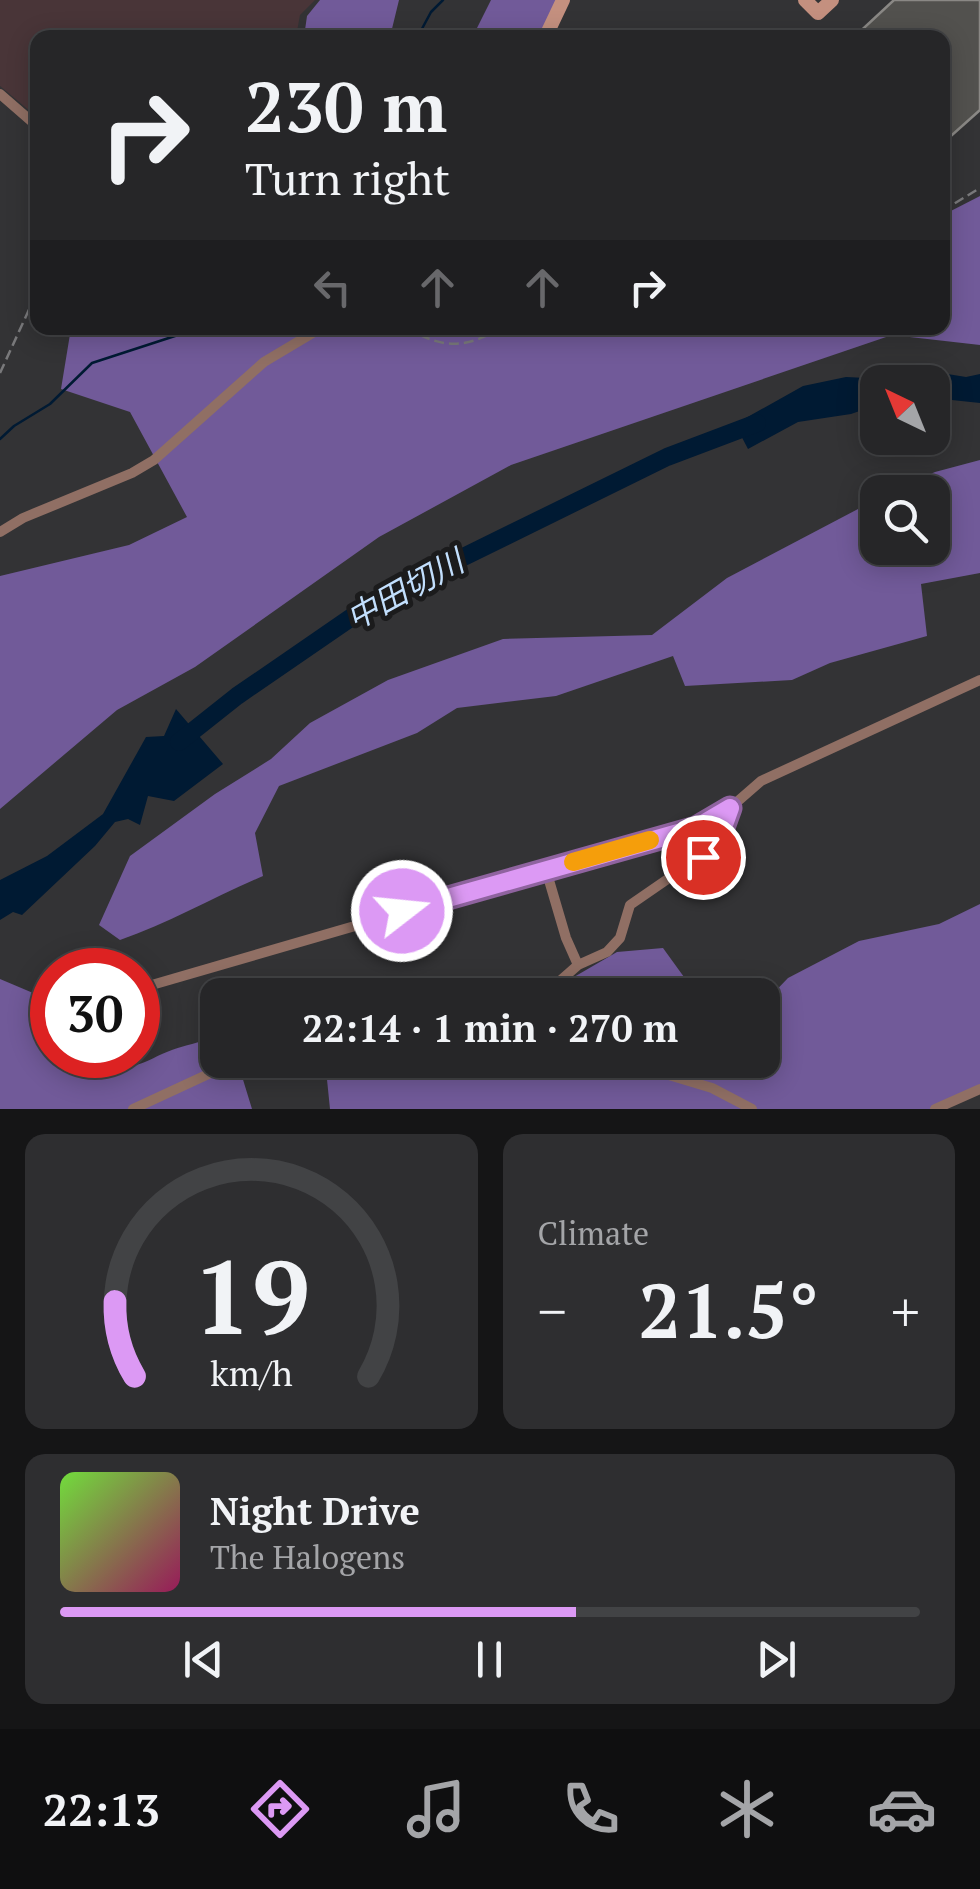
<!DOCTYPE html>
<meta charset="utf-8">
<style>
body{margin:0;font-family:"PT Serif","Noto Sans JP",serif;background:#2e2e30;color:#f1f3f6;height:100vh;display:flex;flex-direction:column;font-size:38px;white-space:nowrap}
*{box-sizing:border-box;margin:0}
p{font-size:32px;color:#a4a5a8}
.icon{flex:none;width:55px;height:55px;fill:none;stroke:currentColor;stroke-width:2;stroke-linecap:round;stroke-linejoin:round}
.map{position:relative;height:1109px;overflow:hidden}
.side{display:flex;flex-direction:column;gap:25px;padding:25px;background:#151516;flex:1}
.side>*{flex:none}
.banner{position:absolute;left:30px;top:30px;width:920px;height:305px;border-radius:20px;box-shadow:0 5px 25px #0003,0 0 0 2px #424345;background:#262628;color:#f1f3f6;overflow:hidden}
.needle{width:65px;rotate:317deg}
.controls{position:absolute;left:860px;top:365px;display:grid;gap:20px}
.controls a{display:grid;place-items:center;width:90px;height:90px;border-radius:20px;background:#262628;box-shadow:0 5px 25px #0003,0 0 0 2px #424345;font-size:50px}
.speed{position:absolute;left:30px;top:948px;display:flex;gap:20px;font-size:50px;font-weight:700;text-align:center}
.speed>*{display:grid;place-content:center;width:130px;height:130px;border-radius:50%;background:#262628;box-shadow:0 5px 25px #0003,0 0 0 2px #424345;line-height:1}
.speed .limit{border:15px solid #d22;background:#fff;color:#111}
.pin{position:absolute;display:grid;place-items:center;width:85px;height:85px;color:#fff;margin:-42px;border:5px solid #fff;border-radius:50%;box-shadow:0 2px 10px #0007}
.me{position:absolute;width:110px;margin:-55px;rotate:74deg;stroke-linejoin:round;filter:drop-shadow(0 0 8px #0008)}
.turn{display:flex;align-items:center;gap:35px;height:210px;padding:0 50px;font-size:45px}
.turn .icon{width:130px;height:130px;stroke-width:2.5}
.turn b{display:block;font-size:70px;line-height:85px}
.lanes{display:flex;align-items:center;height:95px;padding:0 50px;background:#0003;justify-content:center;gap:50px;direction:ltr}
.lanes .off{opacity:.35}
.big{font-size:75px;font-weight:800;line-height:1.1}
.side .tile{flex:1;display:flex;flex-direction:column;justify-content:center;gap:15px;min-width:0;padding:0 35px;border-radius:20px;background:#2e2e30}
.side .dial{align-items:center;gap:0}
.dial svg{height:260px;overflow:visible;fill:none;stroke:#424345;stroke-width:7;stroke-linecap:round;text-anchor:middle}
.dial text{fill:#f1f3f6;stroke:none}
.song{display:flex;align-items:center;gap:30px}
.cover{width:120px;height:120px;border-radius:15px;background:linear-gradient(135deg,hsl(100 70% 55%),hsl(330 70% 35%))}
.played{height:10px;border-radius:5px;background:linear-gradient(90deg,#dc99f4 60%,#424345 60%)}
.keys{display:flex;justify-content:space-around;direction:ltr}
.heat{display:flex;justify-content:space-between;align-items:center;font-size:55px;direction:ltr}
.side .tiles{flex:1;display:grid;gap:25px;grid-template-columns:1fr 1fr}
.tile:last-child{grid-column:span 2}
.trip{position:absolute;left:200px;top:978px;width:580px;height:100px;border-radius:20px;background:#262628;box-shadow:0 5px 25px #0003,0 0 0 2px #424345;font-weight:800;line-height:100px;text-align:center}
.dock{display:flex;height:160px;justify-content:space-around;align-items:center;background:#0f0f10;color:#a4a5a8}
.dock .icon{width:70px;height:70px}
.dock .active{color:#dc99f4}
.dock b{font-size:45px;color:#f1f3f6}
.map>svg:first-child{display:block}
</style>
<div class="map">
<svg width="980" height="1109" viewBox="0 0 980 1109">
<rect width="100%" height="100%" fill="#333335"/>
<!-- industrial -->
<path fill="#493538" d="M 0,0 L 315,0 L 300,15 L 296,37 L 38,38 L 37,117 L 0,86 Z"/>
<!-- forest -->
<path fill="#715a99" d="M 320,0 L 399,0 L 390,37 L 304,37 L 307,16 Z
M 491,0 L 559,0 L 550,37 L 472,38 Z
M 980,196 L 980,345 L 892,335 L 511,465 L 379,537 L 195,667 L 117,710 L 0,809 L 0,576 L 129,545 L 187,517 L 130,412 L 61,389 L 71,328 L 536,328 L 568,333 L 589,328 L 942,328 L 943,215 Z
M 980,460 L 980,573 L 921,584 L 927,636 L 830,663 L 792,680 L 685,686 L 673,656 L 556,696 L 457,708 L 417,733 L 279,786 L 255,833 L 263,876 C 214,897 169,923 120,940 L 99,925 L 130,856 L 215,794 L 271,759 L 310,723 L 388,680 L 503,639 L 652,635 L 727,578 L 877,499 L 878,548 L 932,548 L 932,492 L 891,492 L 935,472 Z
M 980,904 L 980,1088 L 939,1109 L 330,1109 L 325,1060 L 762,1060 L 763,1004 L 788,978 L 859,941 L 939,924 Z
M 663,948 L 697,995 L 543,995 L 617,952 Z
M 0,979 L 52,1001 L 52,1055 L 110,1055 C 126,1075 142,1063 162,1054 C 175,1048 189,1045 202,1041 L 217,1048 L 218,1060 L 237,1060 L 252,1109 L 0,1109 Z"/>
<!-- water -->
<path fill="#001a33" d="M 898,366 L 966,377 L 980,374 L 980,403 L 933,398 L 932,382 L 878,382 L 877,405 L 851,414 L 798,422 L 748,449 L 735,424 L 803,386 L 846,377 L 867,378 Z
M 176,709 L 223,764 L 174,801 L 148,796 L 140,825 L 128,819 L 115,822 L 95,846 L 22,915 L 13,912 L 0,920 L 0,880 L 47,856 L 103,814 L 146,737 L 164,736 Z"/>
<g fill="none" stroke-linecap="round" stroke-linejoin="round">
<!-- stream -->
<path stroke="#001a33" stroke-width="2.5" d="M 417,38 L 431,12 L 443,0
M 0,439 L 14,426 L 50,404 L 92,363 L 178,335 L 190,328"/>
<!-- river -->
<path stroke="#001a33" stroke-width="18" d="M 179,742 L 237,696 L 378,599 L 667,457 L 757,423"/>
</g>
<!-- building -->
<path fill="#52514e" stroke="#8a8885" stroke-width="2.5" d="M 894,0 L 980,0 L 980,110 L 942,144 L 942,38 L 853,38 Z"/>
<g fill="none" stroke-linecap="round" stroke-linejoin="round">
<!-- path -->
<path stroke="#79797b" stroke-width="2.5" stroke-dasharray="10 5" stroke-linecap="butt" d="M 942,211 L 980,188
M 407,328 C 443,349 465,349 501,328
M 0,373 L 38,290"/>
<!-- street -->
<path stroke="#906f64" stroke-width="10" d="M 0,94 L 38,127
M 0,532 L 23,518 L 132,473 L 154,460 L 264,362 L 321,328
M 546,870 L 566,938 L 578,965
M 138,989 L 696,827 L 730,808
M 526,995 L 561,980 L 578,965 L 607,952 L 620,938 L 630,905 L 717,845 L 730,808 L 761,781 L 980,680
M 619,1060 L 712,1088 L 752,1109
M 133,1109 L 215,1071 L 310,1060
M 935,1109 L 980,1089"/>
<!-- secondary -->
<path stroke="#c4907f" stroke-width="14" d="M 805,0 L 818,13 L 832,0
M 545,38 L 563,0"/>
</g>
<g fill="none" stroke-linecap="round" stroke-linejoin="round">
<defs>
<path id="route" d="M 402,911 L 696,828 L 730,808 L 717,844 L 703,857"/>
</defs>
<!-- route casing -->
<use href="#route" stroke="#8f639f" stroke-width="25"/>
<!-- route -->
<use href="#route" stroke="#dc99f4" stroke-width="18"/>
<!-- slow -->
<path stroke="#f59e0b" stroke-width="18" d="M 573,862 L 650,840"/>
</g>
<g text-anchor="middle" stroke-width="10" stroke-linejoin="round" paint-order="stroke">
<!-- water labels -->
<g font-size="32" font-style="italic" fill="#c2dffd" stroke="#1b1b1c">
<text transform="translate(405 590) rotate(-29)" y="11">中田切川</text>
</g>
</g>
</svg>
<div class="controls">
<a><svg class="needle" viewBox="-14 -14 28 28"><path d="M0-13l5 13h-10z" fill="#e53935"/><path d="M0 13l5-13h-10z" fill="#a4a5a8"/></svg></a>
<a><svg class="icon" aria-label="search" viewBox="0 0 24 24"><circle cx="10" cy="10" r="6"/><path d="M15 15l6 6"/></svg></a>
</div>
<div class="speed"><div class="limit">30</div></div>
<div class="pin" style="left:703px;top:857px;background:#d93025"><svg class="icon" aria-label="arrive" viewBox="0 0 24 24"><path d="M6 21V4h12l-3 4 3 4H6"/></svg></div>
<svg class="me" style="left:402px;top:911px" viewBox="-20 -20 40 40"><circle r="17" fill="#dc99f4" stroke="#fff" stroke-width="3"/><path d="M0-11L8 9 0 5-8 9z" fill="#fff"/></svg>
<div class="trip">22:14 · 1 min · 270 m</div>
<div class="banner">
<div class="turn"><svg class="icon" aria-label="right" viewBox="0 0 24 24"><path d="M7 20v-9h11M14 6l5 5-5 5"/></svg><div><b>230 m</b>Turn right</div></div>
<div class="lanes"><svg class="icon off" aria-label="left" viewBox="0 0 24 24"><path d="M17 20v-9H6M10 6l-5 5 5 5"/></svg><svg class="icon off" aria-label="ahead" viewBox="0 0 24 24"><path d="M12 20V5M6 11l6-6 6 6"/></svg><svg class="icon off" aria-label="ahead" viewBox="0 0 24 24"><path d="M12 20V5M6 11l6-6 6 6"/></svg><svg class="icon" aria-label="right" viewBox="0 0 24 24"><path d="M7 20v-9h11M14 6l5 5-5 5"/></svg></div>
</div>
</div>
<section class="side">
<div class="tiles">
<div class="tile dial"><svg viewBox="0 0 100 80">
<path d="M14 69A42 42 0 1 1 86 69"/>
<path d="M14 69A42 42 0 0 1 8 46" stroke="#dc99f4"/>
<text x="50" y="56" font-size="32" font-weight="700">19</text>
<text x="50" y="72" font-size="11">km/h</text>
</svg></div>
<div class="tile"><p>Climate</p>
<div class="heat"><a>−</a><b class="big">21.5°</b><a>+</a></div>
</div>
<div class="tile">
<div class="song"><i class="cover"></i><div><b>Night Drive</b><p>The Halogens</p></div></div>
<div class="played"></div>
<div class="keys"><svg class="icon" aria-label="previous" viewBox="0 0 24 24"><path d="M18 5L8 12l10 7zM5 5v14"/></svg><svg class="icon" aria-label="pause" viewBox="0 0 24 24"><path d="M8 5v14M16 5v14"/></svg><svg class="icon" aria-label="next" viewBox="0 0 24 24"><path d="M6 5l10 7-10 7zM19 5v14"/></svg></div>
</div>
</div>
</section>
<nav class="dock">
<b>22:13</b>
<svg class="icon active" aria-label="directions" viewBox="0 0 24 24"><path d="M12 3l9 9-9 9-9-9zM9 14v-3h6M13 9l2 2-2 2"/></svg>
<svg class="icon" aria-label="music" viewBox="0 0 24 24"><path d="M9 18V5l10-2v13"/><circle cx="6" cy="18" r="3"/><circle cx="16" cy="16" r="3"/></svg>
<svg class="icon" aria-label="phone" viewBox="0 0 24 24"><path d="M5 4h4l2 5-3 2q2 4 5 5l2-3 5 2v4C11 20 4 13 5 4z"/></svg>
<svg class="icon" aria-label="climate" viewBox="0 0 24 24"><path d="M12 3v18M4 7l16 10M4 17L20 7"/></svg>
<svg class="icon" aria-label="car" viewBox="0 0 24 24"><path d="M5 17H2v-5l4-1 3-4h7l3 4 3 1v5h-3M9 17h6M6 11h13"/><circle cx="7" cy="17" r="2"/><circle cx="17" cy="17" r="2"/></svg>
</nav>
